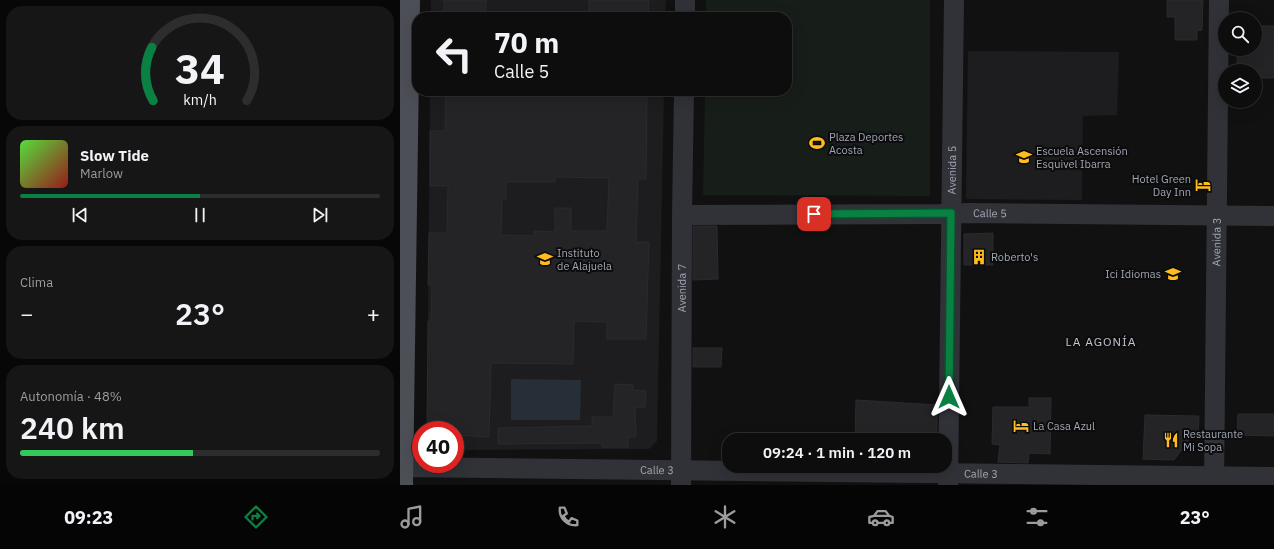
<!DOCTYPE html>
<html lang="es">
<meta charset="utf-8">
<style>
body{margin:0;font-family:"IBM Plex Sans",sans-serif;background:#161617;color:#f1f3f6;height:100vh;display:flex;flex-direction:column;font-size:15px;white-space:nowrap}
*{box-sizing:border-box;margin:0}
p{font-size:13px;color:#9a9c9e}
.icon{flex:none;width:22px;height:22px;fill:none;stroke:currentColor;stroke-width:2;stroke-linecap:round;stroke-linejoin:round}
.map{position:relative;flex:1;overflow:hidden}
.drawer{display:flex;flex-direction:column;gap:6px;padding:6px;background:#070708;width:400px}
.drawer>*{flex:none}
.hud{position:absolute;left:12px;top:12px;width:380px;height:84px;border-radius:16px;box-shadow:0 4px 16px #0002,0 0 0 1px #2d2d2e;background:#0d0d0e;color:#f1f3f6;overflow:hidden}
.tools{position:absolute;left:818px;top:12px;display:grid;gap:8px}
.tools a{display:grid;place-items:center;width:44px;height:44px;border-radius:50%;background:#0d0d0e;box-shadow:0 4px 16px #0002,0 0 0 1px #2d2d2e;font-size:20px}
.speed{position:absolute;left:12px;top:421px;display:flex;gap:8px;font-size:20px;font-weight:700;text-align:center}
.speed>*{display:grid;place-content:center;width:52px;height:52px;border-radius:50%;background:#0d0d0e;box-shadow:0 4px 16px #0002,0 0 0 1px #2d2d2e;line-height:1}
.speed .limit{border:6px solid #d22;background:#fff;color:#111}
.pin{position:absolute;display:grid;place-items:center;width:34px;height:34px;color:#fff;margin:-17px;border-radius:8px;box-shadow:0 2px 6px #0006}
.me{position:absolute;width:44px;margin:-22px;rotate:0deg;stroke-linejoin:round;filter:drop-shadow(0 0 3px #0008)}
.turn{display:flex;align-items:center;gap:14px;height:84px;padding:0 16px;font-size:18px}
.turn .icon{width:52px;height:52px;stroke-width:2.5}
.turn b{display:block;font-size:28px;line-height:34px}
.big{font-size:30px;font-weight:600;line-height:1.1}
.drawer .widget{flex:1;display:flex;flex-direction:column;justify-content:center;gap:6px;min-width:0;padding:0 14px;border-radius:16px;background:#161617}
.drawer .dial{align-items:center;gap:0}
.dial svg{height:104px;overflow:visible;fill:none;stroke:#2d2d2e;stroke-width:7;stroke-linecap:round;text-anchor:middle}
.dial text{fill:#f1f3f6;stroke:none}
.song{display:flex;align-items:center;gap:12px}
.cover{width:48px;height:48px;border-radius:6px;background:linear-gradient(135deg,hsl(110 70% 55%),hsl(0 70% 35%))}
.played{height:4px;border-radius:2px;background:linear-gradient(90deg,#0b8043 50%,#2d2d2e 50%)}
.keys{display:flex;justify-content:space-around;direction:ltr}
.heat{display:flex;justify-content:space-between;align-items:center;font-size:22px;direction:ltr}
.charge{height:6px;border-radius:3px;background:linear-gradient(90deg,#34c759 48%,#2d2d2e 0)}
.trip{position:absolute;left:322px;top:433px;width:230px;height:40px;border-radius:16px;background:#0d0d0e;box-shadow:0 4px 16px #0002,0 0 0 1px #2d2d2e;font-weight:600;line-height:40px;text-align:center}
.menu{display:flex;height:64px;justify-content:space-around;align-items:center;background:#050506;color:#9a9c9e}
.menu .icon{width:28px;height:28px}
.menu .selected{color:#0b8043}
.menu b{font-size:18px;color:#f1f3f6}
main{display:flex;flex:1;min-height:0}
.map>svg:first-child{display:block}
</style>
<main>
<section class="drawer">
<div class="widget dial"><svg viewBox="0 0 100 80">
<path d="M14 69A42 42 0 1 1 86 69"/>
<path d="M14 69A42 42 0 0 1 13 28" stroke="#0b8043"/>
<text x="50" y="56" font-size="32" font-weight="700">34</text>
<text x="50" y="72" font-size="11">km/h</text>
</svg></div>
<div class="widget">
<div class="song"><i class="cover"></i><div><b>Slow Tide</b><p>Marlow</p></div></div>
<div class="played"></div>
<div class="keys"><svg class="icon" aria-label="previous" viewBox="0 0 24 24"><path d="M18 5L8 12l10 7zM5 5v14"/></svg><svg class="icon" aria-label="pause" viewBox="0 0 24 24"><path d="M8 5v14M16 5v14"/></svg><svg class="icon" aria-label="next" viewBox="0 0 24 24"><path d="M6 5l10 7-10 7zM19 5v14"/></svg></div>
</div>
<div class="widget"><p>Clima</p>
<div class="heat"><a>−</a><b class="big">23°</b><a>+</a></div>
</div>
<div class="widget"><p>Autonomía · 48%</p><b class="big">240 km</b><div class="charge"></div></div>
</section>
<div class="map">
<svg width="874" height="485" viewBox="0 0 874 485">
<rect width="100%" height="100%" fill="#111112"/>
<!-- built -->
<path fill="#1d1d1f" d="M 31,0 L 266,0 L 265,17 L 31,17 Z
M 568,51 L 719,52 L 717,115 L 683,116 L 682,200 L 566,199 Z
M 30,91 L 264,91 L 257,441 L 249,449 L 55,450 L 55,430 L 27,430 Z"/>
<!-- green -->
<path fill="#171d18" d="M 306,0 L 530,0 L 530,196 L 303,195 L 305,91 L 387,91 L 387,17 L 306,17 Z"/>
<!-- water -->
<path fill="#262f37" d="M 111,379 L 181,380 L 180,420 L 111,420 Z"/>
<!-- building -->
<path fill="#242427" stroke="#2b2a2f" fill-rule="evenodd" d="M 44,0 L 86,0 L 86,17 L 44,17 Z
M 189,0 L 249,0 L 248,17 L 189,17 Z
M 767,0 L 803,0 L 802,30 L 797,31 L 797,40 L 775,40 L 775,17 L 767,17 Z
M 855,26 L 874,26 L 874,78 L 855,78 L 855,71 L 837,71 L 837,49 L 855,49 Z
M 46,91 L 247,91 L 246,179 L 238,179 L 236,242 L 249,242 L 246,339 L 207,339 L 207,322 L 174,321 L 173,364 L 91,363 L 89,437 L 55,435 L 55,430 L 27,430 L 28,321 L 31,321 L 32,285 L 28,285 L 29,233 L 47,233 L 48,186 L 30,186 L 30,131 L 45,131 ZM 155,177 L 209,178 L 207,231 L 171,231 L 171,208 L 155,208 L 155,232 L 134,231 L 134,236 L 101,235 L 102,199 L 106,199 L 106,182 L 155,182 Z
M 293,226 L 317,226 L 318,279 L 293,280 Z
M 593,233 L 593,265 L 564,265 L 564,234 Z
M 293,348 L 322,348 L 321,367 L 293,367 Z
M 215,384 L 233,385 L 233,390 L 246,391 L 245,408 L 235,407 L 236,437 L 228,437 L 228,447 L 202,447 L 201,443 L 98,444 L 98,428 L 192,426 L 192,417 L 213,417 Z
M 629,398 L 651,398 L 650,454 L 629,453 L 628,463 L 598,462 L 600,445 L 592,444 L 593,407 L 629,407 Z
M 456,400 L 537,405 L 537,440 L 455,440 Z
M 838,414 L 874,414 L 874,436 L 837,435 Z
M 745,415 L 799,416 L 798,437 L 791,437 L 774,460 L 743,459 Z"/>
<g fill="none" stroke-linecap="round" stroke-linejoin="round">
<!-- minor -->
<g stroke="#313238" stroke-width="20">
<path d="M 285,17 L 285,0"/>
<path id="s1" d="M 282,215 L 539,214 L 569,213 L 874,216"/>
<path id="s2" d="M 0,467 L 874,477"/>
<path id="s3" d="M 281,485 L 282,215 L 284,91"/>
<path id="s4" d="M 548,485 L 554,0"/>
<path id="s5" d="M 814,485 L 819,0"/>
</g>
<!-- major -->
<path stroke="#4d4f57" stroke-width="22" d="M 2,485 L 9,0"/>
</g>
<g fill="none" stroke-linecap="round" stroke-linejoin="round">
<defs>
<path id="route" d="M 414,214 L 551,213 L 549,397"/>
</defs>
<!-- route casing -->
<use href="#route" stroke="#07532c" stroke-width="10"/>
<!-- route -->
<use href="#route" stroke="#0b8043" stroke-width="7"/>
</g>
<!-- icons -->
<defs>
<symbol id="stadium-bare" viewBox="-9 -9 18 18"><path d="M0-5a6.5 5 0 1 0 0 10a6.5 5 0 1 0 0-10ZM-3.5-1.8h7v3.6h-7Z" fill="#ffbc1c" stroke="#0c0c0d" stroke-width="2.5" paint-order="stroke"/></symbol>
<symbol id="school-bare" viewBox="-9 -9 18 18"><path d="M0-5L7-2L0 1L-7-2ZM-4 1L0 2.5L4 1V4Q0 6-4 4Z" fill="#ffbc1c" stroke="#0c0c0d" stroke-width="2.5" paint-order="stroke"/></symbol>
<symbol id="hotel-bare" viewBox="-9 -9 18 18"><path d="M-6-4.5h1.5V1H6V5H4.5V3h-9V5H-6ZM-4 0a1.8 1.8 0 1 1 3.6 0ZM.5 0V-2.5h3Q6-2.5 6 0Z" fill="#ffbc1c" stroke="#0c0c0d" stroke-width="2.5" paint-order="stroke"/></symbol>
<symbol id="building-bare" viewBox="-9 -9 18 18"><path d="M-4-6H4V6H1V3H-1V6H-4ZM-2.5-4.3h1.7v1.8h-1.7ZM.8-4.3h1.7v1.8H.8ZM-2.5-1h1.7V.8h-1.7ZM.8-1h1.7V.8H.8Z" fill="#ffbc1c" stroke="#0c0c0d" stroke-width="2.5" paint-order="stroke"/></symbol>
<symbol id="restaurant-bare" viewBox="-9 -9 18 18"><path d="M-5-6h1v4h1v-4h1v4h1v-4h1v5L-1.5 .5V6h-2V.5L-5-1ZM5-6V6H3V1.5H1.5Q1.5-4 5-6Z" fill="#ffbc1c" stroke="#0c0c0d" stroke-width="2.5" paint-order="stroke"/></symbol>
</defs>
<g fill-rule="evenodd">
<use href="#stadium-bare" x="406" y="132" width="22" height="22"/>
<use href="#school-bare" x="613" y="146" width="22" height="22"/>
<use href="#hotel-bare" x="792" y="174" width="22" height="22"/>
<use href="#building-bare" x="568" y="246" width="22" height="22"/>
<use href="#school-bare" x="134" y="248" width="22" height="22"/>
<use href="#school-bare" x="762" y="263" width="22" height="22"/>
<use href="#hotel-bare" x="610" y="415" width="22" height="22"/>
<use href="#restaurant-bare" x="760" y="429" width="22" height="22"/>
</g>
<g text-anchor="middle" stroke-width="4" stroke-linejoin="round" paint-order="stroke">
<!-- poi labels -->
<g font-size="11" fill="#a1a6b5" stroke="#0c0c0d" text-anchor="start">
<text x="429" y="141">Plaza Deportes<tspan x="429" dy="13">Acosta</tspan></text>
<text x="636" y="155">Escuela Ascensión<tspan x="636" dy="13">Esquivel Ibarra</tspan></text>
<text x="791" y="183" text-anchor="end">Hotel Green<tspan x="791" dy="13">Day Inn</tspan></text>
<text x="157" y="257">Instituto<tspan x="157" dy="13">de Alajuela</tspan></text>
<text x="591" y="261">Roberto's</text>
<text x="761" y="278" text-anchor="end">Ici Idiomas</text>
<text x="633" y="430">La Casa Azul</text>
<text x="783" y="438">Restaurante<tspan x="783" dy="13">Mi Sopa</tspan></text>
</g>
<!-- street labels -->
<g font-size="11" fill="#a1a6b5" stroke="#0c0c0d">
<text dy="4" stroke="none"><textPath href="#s4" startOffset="315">Avenida 5</textPath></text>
<text dy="4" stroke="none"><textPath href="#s1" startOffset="308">Calle 5</textPath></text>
<text dy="4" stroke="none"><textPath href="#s5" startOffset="243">Avenida 3</textPath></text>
<text dy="4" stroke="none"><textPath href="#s3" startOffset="197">Avenida 7</textPath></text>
<text dy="4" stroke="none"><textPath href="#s2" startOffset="257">Calle 3</textPath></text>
<text dy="4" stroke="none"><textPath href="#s2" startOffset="581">Calle 3</textPath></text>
</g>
<!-- neighbourhood labels -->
<g font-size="12" letter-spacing="1" fill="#c2c5d0" stroke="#0c0c0d">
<text x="701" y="346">LA AGONÍA</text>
</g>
</g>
</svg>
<div class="tools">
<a><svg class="icon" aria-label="search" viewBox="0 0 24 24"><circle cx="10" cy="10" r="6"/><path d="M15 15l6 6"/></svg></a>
<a><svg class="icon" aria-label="layers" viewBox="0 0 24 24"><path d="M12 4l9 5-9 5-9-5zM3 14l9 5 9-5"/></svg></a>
</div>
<div class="speed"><div class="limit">40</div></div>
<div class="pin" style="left:414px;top:214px;background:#d93025"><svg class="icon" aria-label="arrive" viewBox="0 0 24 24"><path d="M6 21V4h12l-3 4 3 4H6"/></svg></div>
<svg class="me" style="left:549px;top:397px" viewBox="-20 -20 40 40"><path d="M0-17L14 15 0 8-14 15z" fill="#0b8043" stroke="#fff" stroke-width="4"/></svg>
<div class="trip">09:24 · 1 min · 120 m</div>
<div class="hud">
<div class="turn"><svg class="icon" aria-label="left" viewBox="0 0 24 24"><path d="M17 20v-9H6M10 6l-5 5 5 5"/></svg><div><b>70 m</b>Calle 5</div></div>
</div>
</div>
</main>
<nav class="menu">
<b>09:23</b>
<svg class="icon selected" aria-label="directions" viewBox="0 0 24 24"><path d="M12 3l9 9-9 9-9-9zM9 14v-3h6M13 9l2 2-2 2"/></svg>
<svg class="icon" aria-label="music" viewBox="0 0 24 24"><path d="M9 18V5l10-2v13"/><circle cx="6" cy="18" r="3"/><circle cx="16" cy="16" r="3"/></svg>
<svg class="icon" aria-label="phone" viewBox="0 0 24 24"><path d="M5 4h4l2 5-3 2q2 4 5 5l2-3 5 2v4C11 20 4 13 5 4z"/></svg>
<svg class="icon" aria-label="climate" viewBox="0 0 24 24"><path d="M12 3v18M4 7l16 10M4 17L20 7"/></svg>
<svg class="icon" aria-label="car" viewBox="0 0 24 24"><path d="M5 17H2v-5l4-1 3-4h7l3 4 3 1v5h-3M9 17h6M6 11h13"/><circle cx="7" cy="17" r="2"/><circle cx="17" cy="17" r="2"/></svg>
<svg class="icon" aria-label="filters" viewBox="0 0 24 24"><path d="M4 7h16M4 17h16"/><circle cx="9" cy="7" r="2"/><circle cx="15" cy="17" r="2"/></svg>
<b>23°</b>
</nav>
